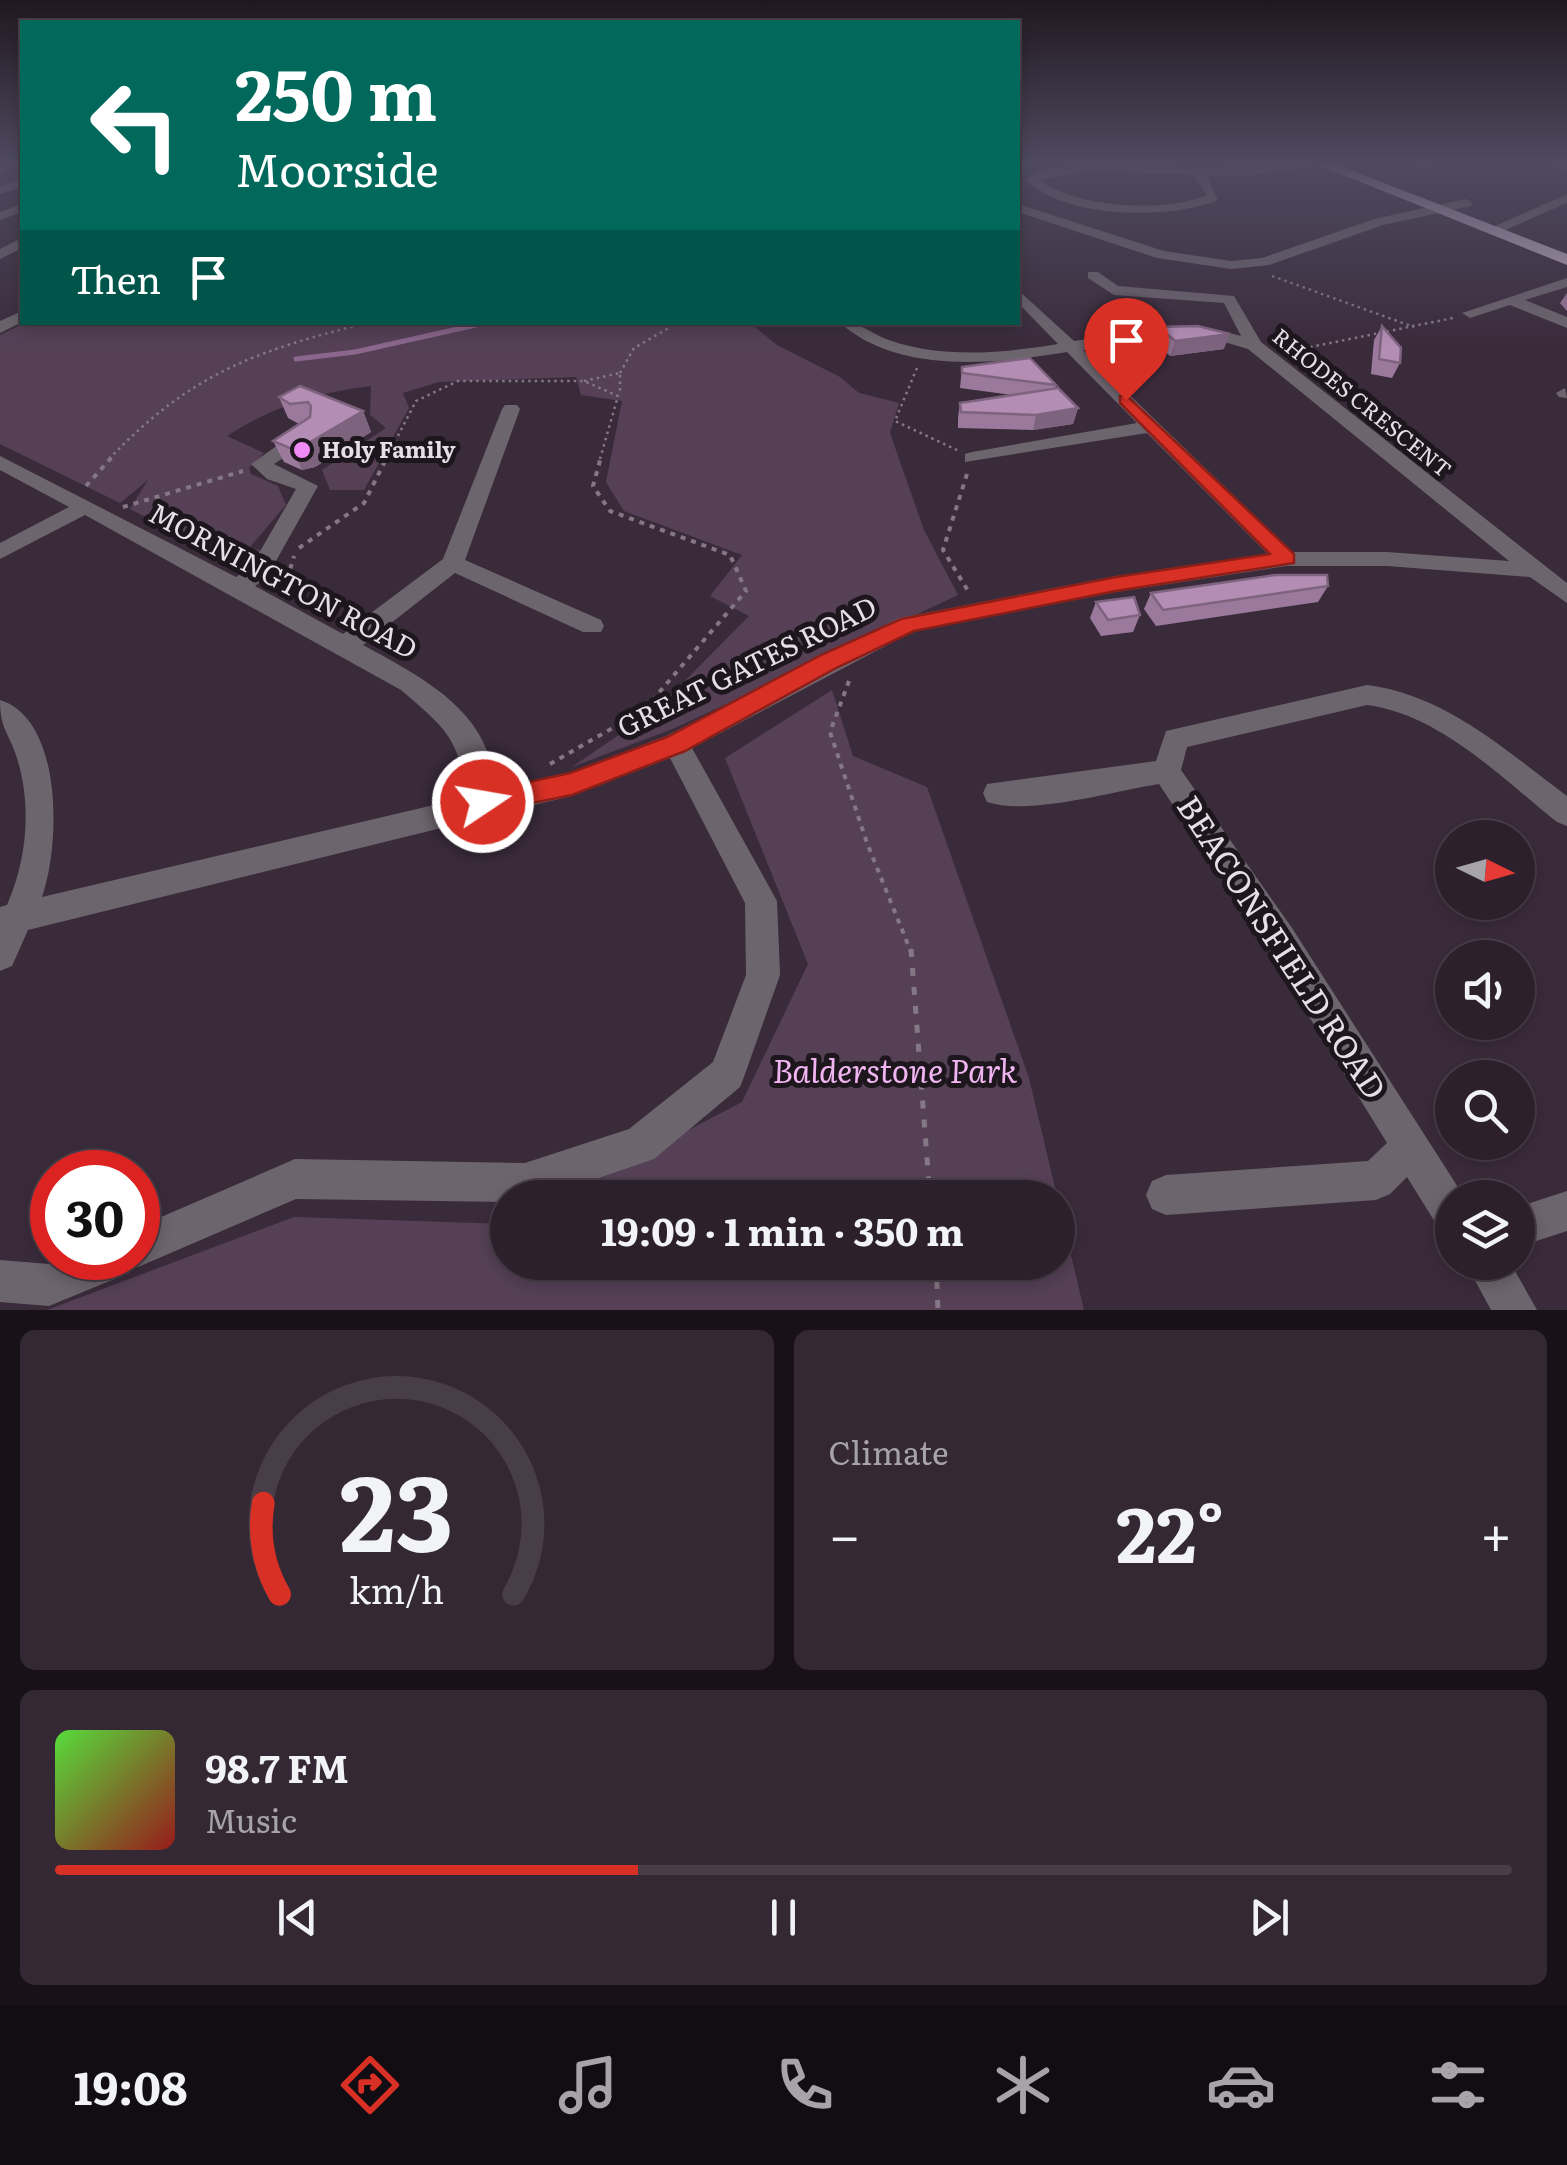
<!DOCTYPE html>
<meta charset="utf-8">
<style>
body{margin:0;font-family:Literata,serif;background:#342834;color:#f1f3f6;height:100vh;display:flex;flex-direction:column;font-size:38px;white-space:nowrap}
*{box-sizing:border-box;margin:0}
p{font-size:32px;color:#a6a3a9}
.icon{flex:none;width:55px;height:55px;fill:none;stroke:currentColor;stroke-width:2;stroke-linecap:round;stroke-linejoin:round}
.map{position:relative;height:1310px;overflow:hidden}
.details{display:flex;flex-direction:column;gap:20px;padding:20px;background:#181218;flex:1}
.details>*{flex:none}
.banner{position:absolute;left:20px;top:20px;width:1000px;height:305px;border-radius:0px;box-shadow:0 5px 15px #0003,0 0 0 2px #483e48;background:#00695c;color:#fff;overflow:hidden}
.needle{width:65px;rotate:95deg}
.tools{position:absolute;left:1435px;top:820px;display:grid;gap:20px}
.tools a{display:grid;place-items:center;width:100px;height:100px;border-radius:50%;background:#2c202c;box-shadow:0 5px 15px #0003,0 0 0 2px #483e48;font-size:50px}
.speed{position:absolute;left:30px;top:1150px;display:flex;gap:20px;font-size:50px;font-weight:700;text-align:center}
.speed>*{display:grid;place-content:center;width:130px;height:130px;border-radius:50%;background:#2c202c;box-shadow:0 5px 15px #0003,0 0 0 2px #483e48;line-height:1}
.speed .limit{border:15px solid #d22;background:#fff;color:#111}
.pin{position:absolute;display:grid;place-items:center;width:85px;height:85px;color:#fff;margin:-102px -42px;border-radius:50% 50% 50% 0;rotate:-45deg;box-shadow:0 0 10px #0007}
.pin .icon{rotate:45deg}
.me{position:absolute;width:110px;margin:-55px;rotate:78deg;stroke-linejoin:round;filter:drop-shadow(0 0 8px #0008)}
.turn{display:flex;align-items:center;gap:35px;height:210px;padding:0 50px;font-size:45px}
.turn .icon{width:130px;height:130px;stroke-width:2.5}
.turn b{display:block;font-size:70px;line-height:85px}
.then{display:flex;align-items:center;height:95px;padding:0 50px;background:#0003;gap:20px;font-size:38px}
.big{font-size:75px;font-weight:700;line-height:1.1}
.details .card{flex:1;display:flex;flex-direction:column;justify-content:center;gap:15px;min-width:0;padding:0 35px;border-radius:15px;background:#342834}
.details .dial{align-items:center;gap:0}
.dial svg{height:260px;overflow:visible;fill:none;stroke:#483e48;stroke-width:7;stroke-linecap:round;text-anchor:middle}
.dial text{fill:#f1f3f6;stroke:none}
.song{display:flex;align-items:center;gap:30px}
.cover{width:120px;height:120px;border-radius:15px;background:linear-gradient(135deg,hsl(110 70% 55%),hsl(0 70% 35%))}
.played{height:10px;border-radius:5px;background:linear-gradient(90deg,#d93025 40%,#483e48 40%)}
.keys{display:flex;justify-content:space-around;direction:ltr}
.heat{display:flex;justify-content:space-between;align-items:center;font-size:55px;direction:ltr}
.details .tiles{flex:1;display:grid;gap:20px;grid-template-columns:1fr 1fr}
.card:last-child{grid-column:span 2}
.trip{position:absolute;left:490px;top:1180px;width:585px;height:100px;border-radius:50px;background:#2c202c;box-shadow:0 5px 15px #0003,0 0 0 2px #483e48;font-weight:700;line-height:100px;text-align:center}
.dock{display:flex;height:160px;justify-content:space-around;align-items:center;background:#120d12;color:#a6a3a9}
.dock .icon{width:70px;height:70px}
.dock .on{color:#d93025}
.dock b{font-size:45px;color:#f1f3f6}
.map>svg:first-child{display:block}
</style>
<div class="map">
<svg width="1567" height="1310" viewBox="0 0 1567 1310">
<rect width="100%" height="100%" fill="#3a2b3b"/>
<!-- green -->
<path fill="#554056" d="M 26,323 L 750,323 L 777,345 L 840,377 L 859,393 L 899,403 L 890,433 L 924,530 L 958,595 L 675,728 L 572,767 L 658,708 L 749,616 L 710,596 L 742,555 L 624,511 L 606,482 L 622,401 L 581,395 L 576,377 L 439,382 L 403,393 L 409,408 L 364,490 L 330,490 L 322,470 L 386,428 L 370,415 L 371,386 C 318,392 272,407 227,436 L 264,453 L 249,468 L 251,474 L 278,486 L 286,505 L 250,547 L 262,551 L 260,556 L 231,561 L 130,509 L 148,480 L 120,503 L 0,444 L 0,335 Z
M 832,690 L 853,756 L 927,787 L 1029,1078 L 1084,1310 L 47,1310 L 294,1217 L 507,1224 L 508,1262 L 1058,1262 L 1058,1198 L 561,1197 L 742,1102 L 808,964 L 725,758 Z"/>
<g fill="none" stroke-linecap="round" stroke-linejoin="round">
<!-- stream -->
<path stroke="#8b668d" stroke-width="5" d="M 296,359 L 355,352 L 489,322"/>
<!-- path-far2 -->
<path stroke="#857885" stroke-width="2.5" stroke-dasharray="2.5 4" stroke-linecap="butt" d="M 1272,276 L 1414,327
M 1291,351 L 1453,318
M 917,368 L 895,421 L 957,450
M 620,373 L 634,348 L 679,322
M 584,381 L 620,373 L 620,394
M 109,459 C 192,372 258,350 371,322
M 386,459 L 416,401 L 458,381 L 584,381 L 618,396 L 600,459"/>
<!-- path-far1 -->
<path stroke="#857885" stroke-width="4" stroke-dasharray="5 6" stroke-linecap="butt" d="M 967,474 L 943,550 L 970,594
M 86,486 L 112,457
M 123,507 L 243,471
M 299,548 L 364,503 L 387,457
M 284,590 L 294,556
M 849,681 L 830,732 L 867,843 L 911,952
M 550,764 L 644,710 L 746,591 L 730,555 L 610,511 L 593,486 L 601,457"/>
<!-- path -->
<path stroke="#857885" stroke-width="5" stroke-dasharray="8 11" stroke-linecap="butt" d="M 911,949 L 930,1198
M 936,1262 L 938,1310"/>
<!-- minor -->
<path fill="#6d656d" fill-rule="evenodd" d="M 0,164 L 14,164 L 0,172 Z
M 1084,164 L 1198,168 L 1330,164 L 1256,175 L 1206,175 L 1218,200 C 1170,220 1065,219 1026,180 L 1041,170 ZM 1087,171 L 1194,175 L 1207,195 C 1166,213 1076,208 1040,180 Z
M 1416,164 L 1429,164 L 1430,165 L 1424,169 Z
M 1551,164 L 1567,164 L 1567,171 Z
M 22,179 L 22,187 L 0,194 L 0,186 Z
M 1567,194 L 1567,203 L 1496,234 L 1484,231 Z
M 1466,199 L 1472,203 L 1471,206 L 1383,225 L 1269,265 L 1231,269 L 1157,258 L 1018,212 L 1018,204 L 1164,251 L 1231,261 L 1262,258 L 1374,219 Z
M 22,204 L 22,212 L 0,220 L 0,212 Z
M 22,238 L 22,248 L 0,259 L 0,249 Z
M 1088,272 L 1098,272 L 1118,286 L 1234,296 L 1261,342 L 1567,583 L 1567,603 L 1530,577 L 1387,566 L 1286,566 L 1116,592 L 914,631 L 692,748 L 777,901 L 780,975 L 745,1074 L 740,1087 L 654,1159 L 540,1198 L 508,1198 L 508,1202 L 296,1199 L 138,1267 L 132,1265 L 129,1273 L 49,1306 L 0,1302 L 0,1260 L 49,1264 L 65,1258 L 138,1258 L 138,1227 L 295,1159 L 525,1163 L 629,1129 L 713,1062 L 746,975 L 745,903 L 670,758 L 571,796 L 28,930 L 12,966 L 0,971 L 0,907 L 7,905 C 27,859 32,807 17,758 C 9,732 0,730 0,700 C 64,720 60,847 42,897 L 468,797 C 457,735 446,729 401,690 L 85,515 L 0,559 L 0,543 L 69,507 L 0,470 L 0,456 L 236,577 L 251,567 L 296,489 L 267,479 L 251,464 L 299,430 L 313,430 L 313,438 L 274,464 L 318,486 L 267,577 L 255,586 L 343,634 L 443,559 L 502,409 L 505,405 L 517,405 L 520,409 L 465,560 L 601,620 L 604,626 L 601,632 L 583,632 L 455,573 L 363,645 C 408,670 468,699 487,751 C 492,763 493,777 495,790 L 569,773 L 666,736 L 899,618 L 1116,576 L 1268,554 L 1147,433 L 965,462 L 965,454 L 972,452 L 1137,423 L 1067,352 C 995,364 898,375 839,322 C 862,322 869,333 889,340 C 942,359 1004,353 1058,344 L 1018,303 L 1018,290 L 1074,341 C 1132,332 1184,320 1241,336 L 1224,303 L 1114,295 L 1088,278 ZM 1174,335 L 1211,338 L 1248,349 L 1509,561 L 1387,552 L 1292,552 L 1083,350 Z
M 1567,278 L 1567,287 L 1525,300 L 1567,317 L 1567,328 L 1510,305 L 1470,318 L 1462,313 Z
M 22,311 L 22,322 L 0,333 L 0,321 Z
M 1565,388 L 1567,398 L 1559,397 L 1556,393 Z
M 1367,685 C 1446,695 1505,750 1567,796 L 1567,826 L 1557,822 C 1500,777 1441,715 1367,705 L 1187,747 L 1181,770 L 1292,928 L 1465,1198 L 1452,1198 L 1452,1233 L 1438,1227 L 1407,1177 L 1390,1194 L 1376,1200 L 1166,1215 L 1152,1209 L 1146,1195 L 1152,1181 L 1166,1175 L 1368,1161 L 1387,1143 L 1268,950 L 1159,784 C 1114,791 1029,816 987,802 L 983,793 L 987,784 L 1156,761 L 1166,731 Z
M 1567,1191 L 1567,1231 L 1518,1247 L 1518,1207 Z
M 1465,1262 L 1510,1262 L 1537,1310 L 1491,1310 Z"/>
<!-- highway -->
<path fill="#bfacc0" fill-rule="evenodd" d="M 1316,164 L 1335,164 L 1567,254 L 1567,265 Z"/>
</g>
<!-- wall -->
<path fill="#9b799c" d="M 1567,293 L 1567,311 L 1560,303 Z
M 1382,326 L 1400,363 L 1392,378 L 1371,374 L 1374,340 Z
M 1159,327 L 1224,349 L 1170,356 L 1154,342 Z
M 962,367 L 1056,385 L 1055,389 L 1078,408 L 1073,424 L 1033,430 L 958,428 L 958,418 L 960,403 L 1012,395 L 960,388 Z
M 279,397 L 363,411 L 371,432 L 315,467 L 302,470 L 284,462 L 273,441 L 299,424 L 288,418 Z
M 1328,586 L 1318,602 L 1156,626 L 1144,609 L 1151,593 Z
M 1096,602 L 1140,615 L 1133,632 L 1101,636 L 1090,618 Z"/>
<!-- shaded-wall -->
<path fill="#7e637f" d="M 1230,334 L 1224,349 L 1170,356 L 1175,341 Z
M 1078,408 L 1073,424 L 1033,430 L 1036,415 Z
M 363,411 L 371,432 L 315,467 L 302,470 L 292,449 Z"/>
<!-- building -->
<path fill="#b48db5" stroke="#7e637f" stroke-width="2.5" d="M 1198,326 L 1230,334 L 1175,341 L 1159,327 Z
M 1382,326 L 1401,348 L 1400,363 L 1379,359 Z
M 1030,358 L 1056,385 L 962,373 L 962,367 Z
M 300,386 L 363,411 L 305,445 L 292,449 L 273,441 L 310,417 L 311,406 L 308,402 L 290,404 L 279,397 Z
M 1058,388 L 1078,408 L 1036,415 L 961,412 L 960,403 Z
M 1275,575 L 1327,575 L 1328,586 L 1163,610 L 1151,593 Z
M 1134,597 L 1140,615 L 1108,620 L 1096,602 Z"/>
<!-- sky -->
<linearGradient id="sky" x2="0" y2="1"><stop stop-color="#201820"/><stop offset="0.47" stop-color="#4f4a60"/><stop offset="1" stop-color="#4f4a60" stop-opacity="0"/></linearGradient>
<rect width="1567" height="347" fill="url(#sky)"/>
<!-- route -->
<path fill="#d93025" stroke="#8d1f18" stroke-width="2.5" d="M 1126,395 L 1294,554 L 1294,563 L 1116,591 L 914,631 L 838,667 L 685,751 L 572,795 L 483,813 L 473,810 L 470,802 L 473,794 L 570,773 L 667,737 L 821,655 L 901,619 L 1116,577 L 1270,554 L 1120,403 L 1120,396 Z"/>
<!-- markers -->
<circle fill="#f08bf5" stroke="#1d161d" stroke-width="4" cx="302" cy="450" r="10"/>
<g text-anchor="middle" stroke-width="10" stroke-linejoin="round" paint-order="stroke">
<!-- far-street labels -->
<g font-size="22" fill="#e8dee8" stroke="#1d161d">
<text transform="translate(1362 403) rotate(39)" y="8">RHODES CRESCENT</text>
</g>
<!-- far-poi labels -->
<g font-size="22" font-weight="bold" fill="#e8dee8" stroke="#1d161d" text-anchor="start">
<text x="322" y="458">Holy Family</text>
</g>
<!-- street labels -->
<g font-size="28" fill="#e8dee8" stroke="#1d161d">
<text transform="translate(283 581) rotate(28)" y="10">MORNINGTON ROAD</text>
<text transform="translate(747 667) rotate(-26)" y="10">GREAT GATES ROAD</text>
</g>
<!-- near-street labels -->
<g font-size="32" fill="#e8dee8" stroke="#1d161d">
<text transform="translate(1281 948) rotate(57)" y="11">BEACONSFIELD ROAD</text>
</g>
<!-- near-park labels -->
<g font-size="32" font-style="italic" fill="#f0b5f1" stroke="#1d161d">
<text x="895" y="1083">Balderstone Park</text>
</g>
</g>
</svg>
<div class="tools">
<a><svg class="needle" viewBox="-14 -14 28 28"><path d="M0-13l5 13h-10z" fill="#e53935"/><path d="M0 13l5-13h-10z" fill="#a6a3a9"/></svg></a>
<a><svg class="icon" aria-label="sound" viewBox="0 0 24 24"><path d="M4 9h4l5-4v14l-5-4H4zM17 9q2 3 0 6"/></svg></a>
<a><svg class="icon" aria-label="search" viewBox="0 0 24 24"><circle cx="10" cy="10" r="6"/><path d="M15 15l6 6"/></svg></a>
<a><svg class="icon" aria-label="layers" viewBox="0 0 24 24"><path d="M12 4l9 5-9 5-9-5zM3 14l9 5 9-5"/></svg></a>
</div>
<div class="speed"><div class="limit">30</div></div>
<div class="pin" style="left:1126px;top:400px;background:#d93025"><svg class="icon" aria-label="arrive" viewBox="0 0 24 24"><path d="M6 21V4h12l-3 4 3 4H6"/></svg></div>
<svg class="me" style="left:483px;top:802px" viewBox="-20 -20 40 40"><circle r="17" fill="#d93025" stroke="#fff" stroke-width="3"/><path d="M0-11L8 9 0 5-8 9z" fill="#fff"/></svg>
<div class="trip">19:09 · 1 min · 350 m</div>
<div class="banner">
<div class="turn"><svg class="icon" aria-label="left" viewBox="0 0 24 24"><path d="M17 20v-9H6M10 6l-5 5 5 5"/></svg><div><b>250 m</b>Moorside</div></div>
<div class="then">Then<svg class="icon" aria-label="arrive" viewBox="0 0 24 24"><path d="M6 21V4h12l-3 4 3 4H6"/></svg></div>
</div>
</div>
<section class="details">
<div class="tiles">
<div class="card dial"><svg viewBox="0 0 100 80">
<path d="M14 69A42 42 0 1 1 86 69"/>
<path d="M14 69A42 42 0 0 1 9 41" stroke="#d93025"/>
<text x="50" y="56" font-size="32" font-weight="700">23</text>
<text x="50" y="72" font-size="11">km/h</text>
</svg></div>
<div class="card"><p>Climate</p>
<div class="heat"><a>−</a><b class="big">22°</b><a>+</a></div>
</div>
<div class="card">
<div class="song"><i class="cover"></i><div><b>98.7 FM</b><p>Music</p></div></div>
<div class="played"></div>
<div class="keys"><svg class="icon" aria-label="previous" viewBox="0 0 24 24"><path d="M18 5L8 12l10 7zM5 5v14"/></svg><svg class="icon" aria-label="pause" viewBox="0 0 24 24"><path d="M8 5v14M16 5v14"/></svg><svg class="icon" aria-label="next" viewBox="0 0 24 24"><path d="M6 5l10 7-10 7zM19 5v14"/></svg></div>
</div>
</div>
</section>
<nav class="dock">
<b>19:08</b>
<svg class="icon on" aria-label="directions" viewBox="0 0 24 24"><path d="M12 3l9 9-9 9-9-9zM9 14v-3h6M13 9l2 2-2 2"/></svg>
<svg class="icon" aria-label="music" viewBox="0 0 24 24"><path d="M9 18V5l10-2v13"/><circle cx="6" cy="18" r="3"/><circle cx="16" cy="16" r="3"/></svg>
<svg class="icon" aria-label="phone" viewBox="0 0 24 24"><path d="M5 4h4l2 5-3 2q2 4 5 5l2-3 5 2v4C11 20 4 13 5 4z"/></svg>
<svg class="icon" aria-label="climate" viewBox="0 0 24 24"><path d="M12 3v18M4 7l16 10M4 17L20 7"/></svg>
<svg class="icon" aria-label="car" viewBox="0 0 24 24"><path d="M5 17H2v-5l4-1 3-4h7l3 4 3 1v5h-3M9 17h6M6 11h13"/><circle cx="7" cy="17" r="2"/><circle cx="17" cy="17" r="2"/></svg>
<svg class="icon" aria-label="filters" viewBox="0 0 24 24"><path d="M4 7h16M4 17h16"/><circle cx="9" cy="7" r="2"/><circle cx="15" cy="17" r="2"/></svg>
</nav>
